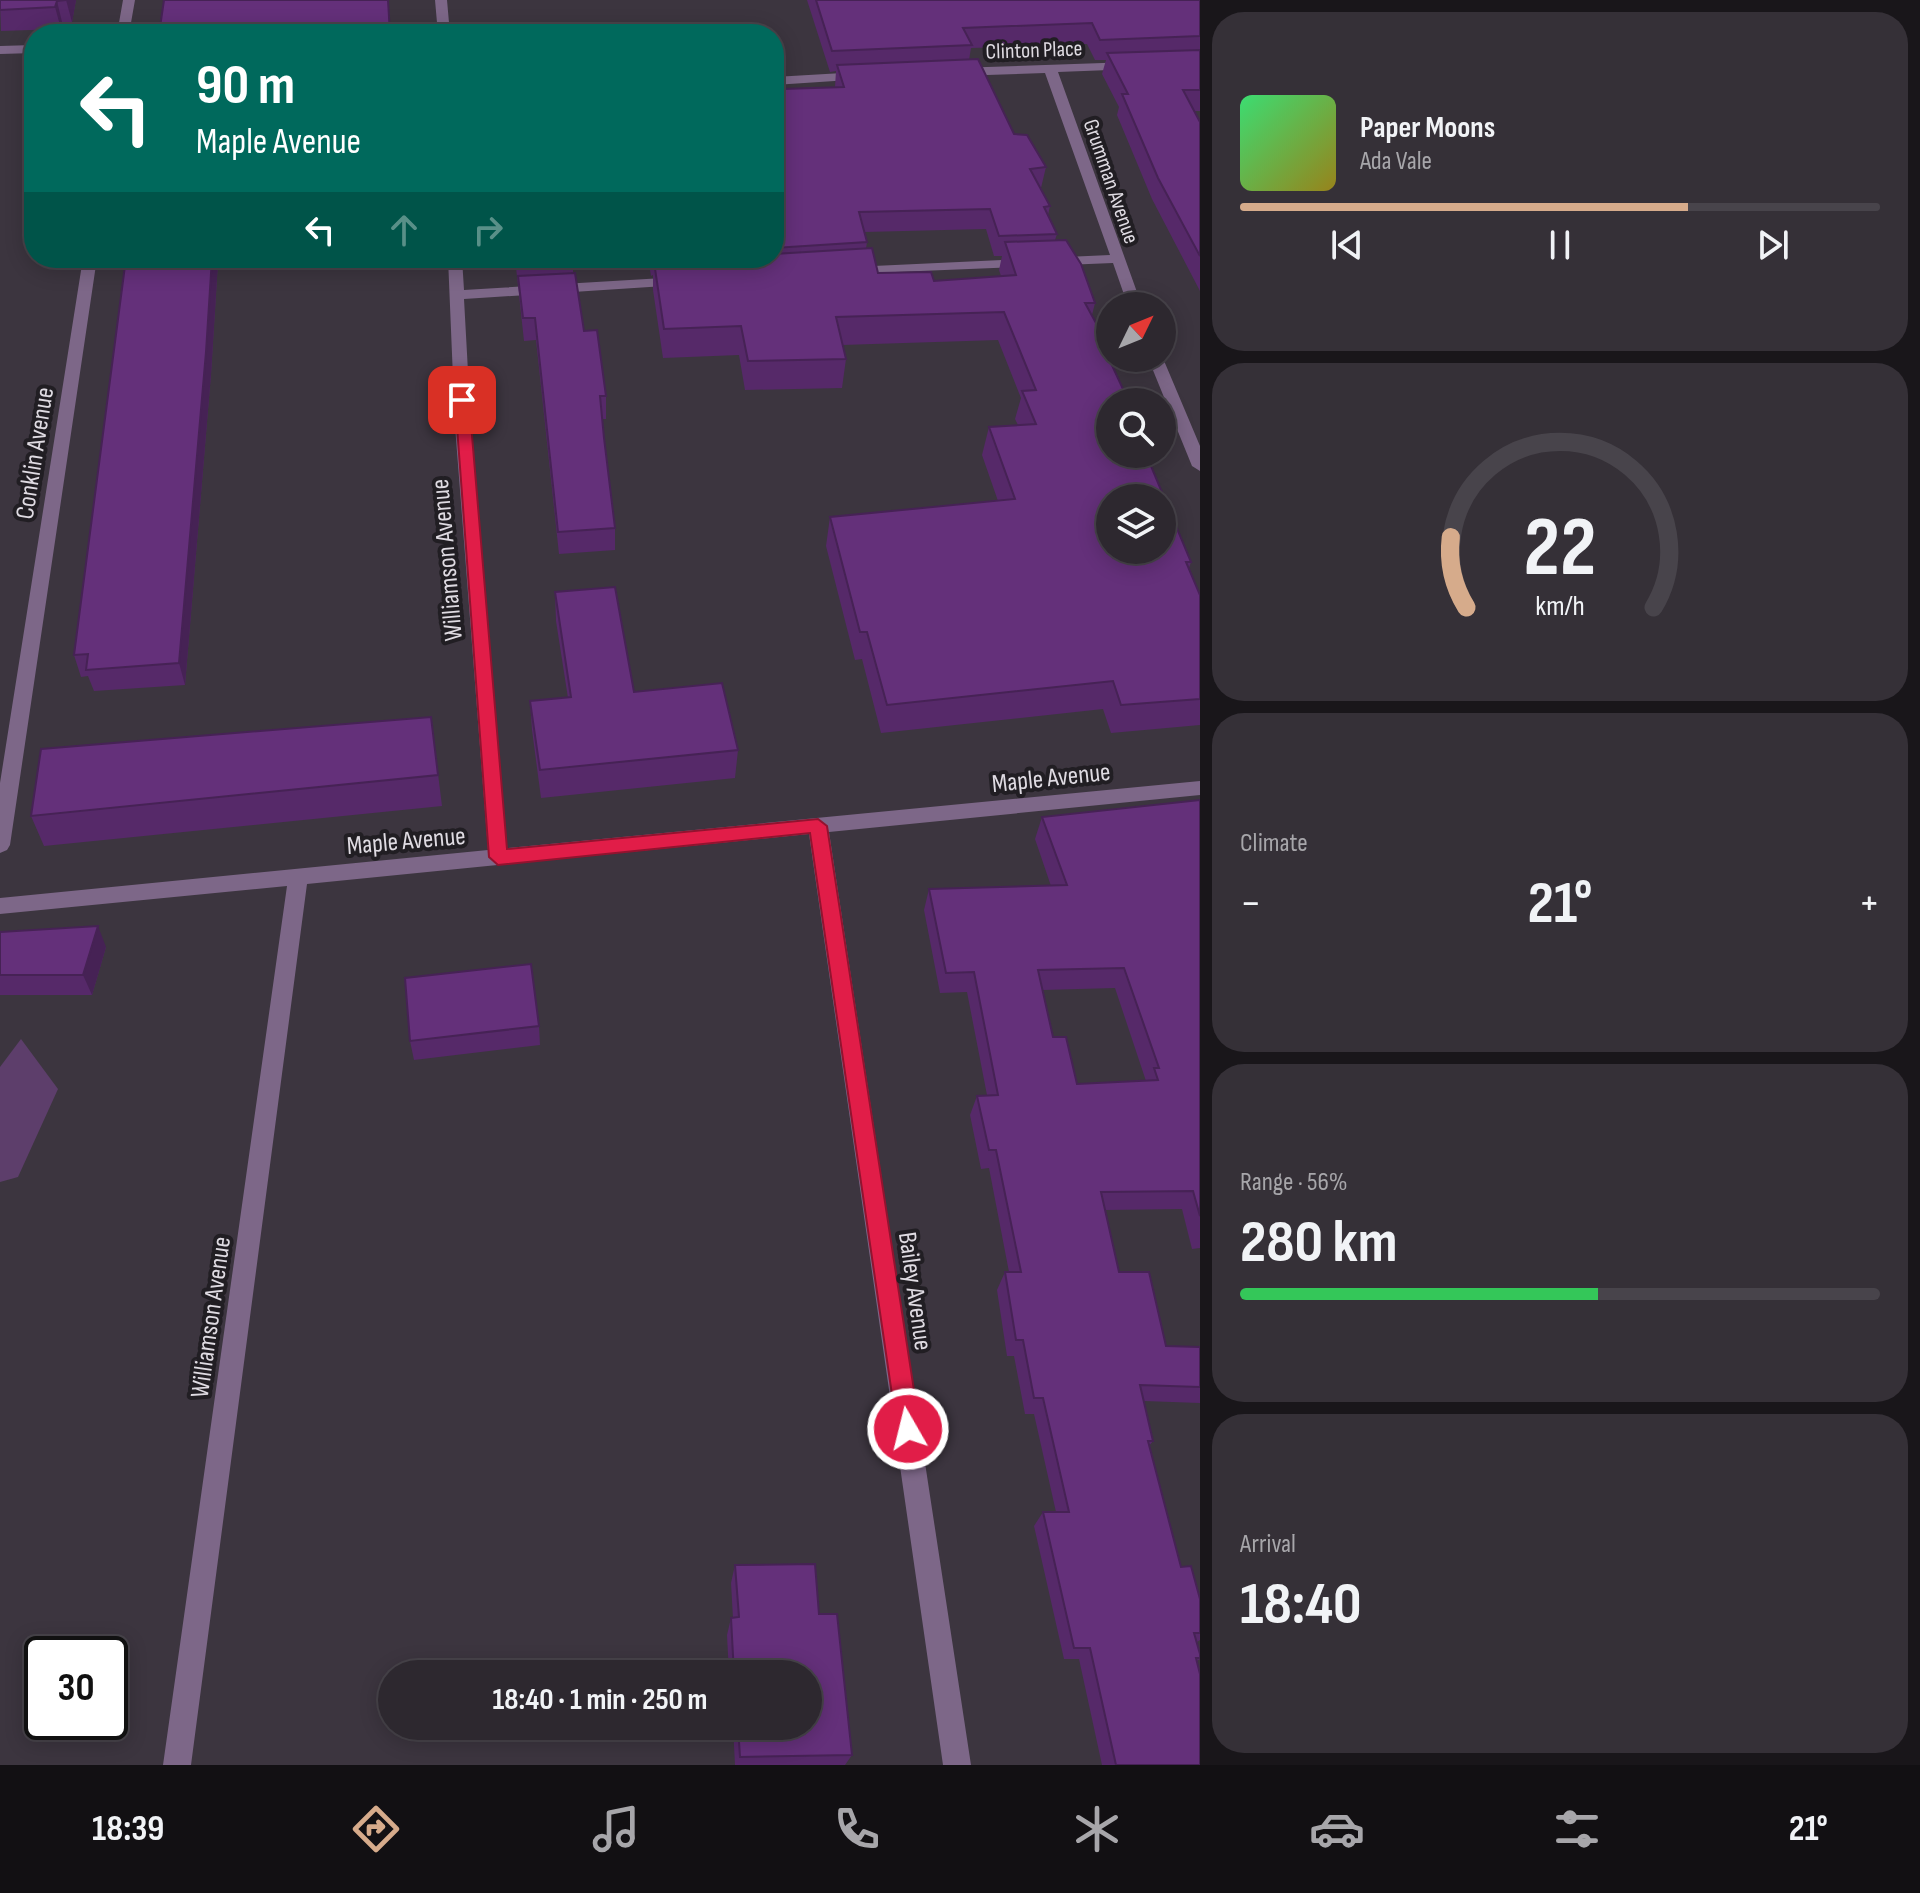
<!DOCTYPE html>
<meta charset="utf-8">
<style>
body{margin:0;font-family:"Sofia Sans Condensed",sans-serif;background:#353037;color:#f1f3f6;height:100vh;display:flex;flex-direction:column;font-size:30px;white-space:nowrap}
*{box-sizing:border-box;margin:0}
p{font-size:26px;color:#a7a6aa}
.icon{flex:none;width:44px;height:44px;fill:none;stroke:currentColor;stroke-width:2;stroke-linecap:round;stroke-linejoin:round}
.map{position:relative;flex:1;overflow:hidden}
.side{display:flex;flex-direction:column;gap:12px;padding:12px;background:#19161a;width:720px}
.side>*{flex:none}
.banner{position:absolute;left:24px;top:24px;width:760px;height:244px;border-radius:32px;box-shadow:0 4px 20px #0003,0 0 0 2px #48444b;background:#00695c;color:#fff;overflow:hidden}
.needle{width:52px;rotate:47deg}
.tools{position:absolute;left:1096px;top:292px;display:grid;gap:16px}
.tools a{display:grid;place-items:center;width:80px;height:80px;border-radius:50%;background:#2d282f;box-shadow:0 4px 20px #0003,0 0 0 2px #48444b;font-size:40px}
.speed{position:absolute;left:24px;top:1636px;display:flex;gap:16px;font-size:40px;font-weight:700;text-align:center}
.speed>*{display:grid;place-content:center;width:104px;height:104px;border-radius:50%;background:#2d282f;box-shadow:0 4px 20px #0003,0 0 0 2px #48444b;line-height:1}
.speed .limit{border:4px solid #111;border-radius:12px;background:#fff;color:#111}
.pin{position:absolute;display:grid;place-items:center;width:68px;height:68px;color:#fff;margin:-34px;border-radius:16px;box-shadow:0 4px 12px #0006}
.me{position:absolute;width:88px;margin:-44px;rotate:352deg;stroke-linejoin:round;filter:drop-shadow(0 0 6px #0008)}
.turn{display:flex;align-items:center;gap:28px;height:168px;padding:0 40px;font-size:36px}
.turn .icon{width:104px;height:104px;stroke-width:2.5}
.turn b{display:block;font-size:56px;line-height:68px}
.lanes{display:flex;align-items:center;height:76px;padding:0 40px;background:#0003;justify-content:center;gap:40px;direction:ltr}
.lanes .off{opacity:.35}
.big{font-size:60px;font-weight:700;line-height:1.1}
.side .card{flex:1;display:flex;flex-direction:column;justify-content:center;gap:12px;min-width:0;padding:0 28px;border-radius:32px;background:#353037}
.side .dial{align-items:center;gap:0}
.dial svg{height:208px;overflow:visible;fill:none;stroke:#48444b;stroke-width:7;stroke-linecap:round;text-anchor:middle}
.dial text{fill:#f1f3f6;stroke:none}
.song{display:flex;align-items:center;gap:24px}
.cover{width:96px;height:96px;border-radius:12px;background:linear-gradient(135deg,hsl(140 70% 55%),hsl(50 70% 35%))}
.played{height:8px;border-radius:4px;background:linear-gradient(90deg,#d6ab8b 70%,#48444b 70%)}
.keys{display:flex;justify-content:space-around;direction:ltr}
.heat{display:flex;justify-content:space-between;align-items:center;font-size:44px;direction:ltr}
.charge{height:12px;border-radius:6px;background:linear-gradient(90deg,#34c759 56%,#48444b 0)}
.trip{position:absolute;left:378px;top:1660px;width:444px;height:80px;border-radius:40px;background:#2d282f;box-shadow:0 4px 20px #0003,0 0 0 2px #48444b;font-weight:700;line-height:80px;text-align:center}
.dock{display:flex;height:128px;justify-content:space-around;align-items:center;background:#121013;color:#a7a6aa}
.dock .icon{width:56px;height:56px}
.dock .on{color:#d6ab8b}
.dock b{font-size:36px;color:#f1f3f6}
main{display:flex;flex:1;min-height:0}
.map>svg:first-child{display:block}
</style>
<main>
<div class="map">
<svg width="1200" height="1765" viewBox="0 0 1200 1765">
<rect width="100%" height="100%" fill="#3c353f"/>
<!-- green -->
<path fill="#5d3e6b" d="M 21,1039 L 58,1089 L 18,1177 L 0,1182 L 0,1067 Z"/>
<g fill="none" stroke-linecap="round" stroke-linejoin="round">
<!-- minor -->
<path fill="#7d6788" fill-rule="evenodd" d="M 123,0 L 135,0 L 129,34 L 117,34 Z
M 435,0 L 447,0 L 450,34 L 438,34 Z
M 34,45 L 34,53 L 0,54 L 0,46 Z
M 1132,62 L 1138,66 L 1136,69 L 1058,72 L 1142,306 L 1128,306 L 1113,263 L 847,274 L 847,268 L 852,267 L 1110,255 L 1045,73 L 956,76 L 950,72 L 956,68 Z
M 860,72 L 865,73 L 865,79 L 774,85 L 774,77 Z
M 83,258 L 97,258 L 10,845 L 7,850 L 0,853 L 0,783 Z
M 448,258 L 462,258 L 464,290 L 680,277 L 687,281 L 680,285 L 464,299 L 471,426 L 507,848 L 1200,781 L 1200,795 L 829,832 L 971,1765 L 943,1765 L 809,834 L 307,884 L 191,1765 L 163,1765 L 287,886 L 0,914 L 0,898 L 488,850 L 455,426 Z
M 1162,356 L 1200,446 L 1200,471 L 1192,466 L 1148,358 L 1162,358 Z"/>
</g>
<!-- wall -->
<path fill="#562969" fill-rule="evenodd" d="M 0,0 L 76,0 L 72,22 L 62,22 L 61,29 L 1,31 Z
M 807,0 L 1200,0 L 1200,111 L 1194,111 L 1200,122 L 1200,291 L 1152,199 L 1117,115 L 1119,107 L 1102,74 L 1106,60 L 1095,60 L 1087,44 L 971,48 L 969,60 L 1014,134 L 1046,167 L 1041,188 L 1050,206 L 1048,215 L 1057,234 L 1055,240 L 1095,303 L 1092,315 L 1108,345 L 1106,352 L 1110,402 L 1191,562 L 1189,568 L 1200,595 L 1200,725 L 1111,733 L 1103,709 L 881,733 L 862,659 L 855,660 L 826,546 L 830,517 L 998,501 L 982,455 L 989,427 L 1018,425 L 1015,419 L 1021,398 L 998,340 L 842,345 L 846,359 L 842,388 L 745,390 L 739,355 L 663,358 L 653,290 L 653,275 L 651,276 L 648,258 L 774,258 L 774,94 L 782,93 L 782,89 L 835,87 L 836,71 L 830,72 ZM 986,229 L 994,256 L 1002,256 L 999,270 L 1001,276 L 934,281 L 878,273 L 866,249 L 867,242 L 864,232 Z
M 515,258 L 578,258 L 578,263 L 573,263 L 573,273 L 584,331 L 606,396 L 606,419 L 602,419 L 615,528 L 615,550 L 559,554 L 536,340 L 524,341 Z
M 218,262 L 211,374 L 185,685 L 94,691 L 88,676 L 81,677 L 74,655 Z
M 555,592 L 634,692 L 738,750 L 735,778 L 541,798 L 532,730 L 530,701 L 568,698 L 556,621 Z
M 431,717 L 442,806 L 44,846 L 31,816 Z
M 1200,800 L 1200,1248 L 1192,1249 L 1182,1209 L 1105,1210 L 1119,1272 L 1166,1346 L 1200,1347 L 1200,1403 L 1144,1401 L 1153,1441 L 1149,1446 L 1181,1567 L 1200,1599 L 1200,1640 L 1197,1642 L 1200,1659 L 1197,1661 L 1200,1765 L 1102,1765 L 1079,1659 L 1064,1659 L 1034,1526 L 1043,1512 L 1056,1512 L 1034,1414 L 1025,1414 L 1014,1356 L 1007,1356 L 997,1290 L 1005,1272 L 1009,1272 L 989,1168 L 981,1169 L 970,1115 L 977,1096 L 987,1095 L 967,992 L 940,993 L 924,910 L 929,889 L 1051,886 L 1035,839 L 1042,817 ZM 1115,988 L 1146,1081 L 1077,1084 L 1053,1037 L 1043,990 Z
M 0,932 L 106,947 L 92,995 L 0,995 Z
M 539,1026 L 540,1045 L 414,1060 L 410,1041 Z
M 735,1565 L 819,1614 L 852,1755 L 845,1765 L 735,1765 L 733,1726 L 808,1726 L 808,1674 L 729,1674 L 727,1635 L 731,1618 L 733,1618 L 731,1583 Z"/>
<!-- shaded-wall -->
<path fill="#462255" d="M 66,0 L 76,0 L 72,22 Z
M 57,1 L 62,22 L 61,29 L 55,7 Z
M 212,258 L 217,258 L 218,262 L 211,374 L 185,685 L 179,663 Z
M 98,926 L 106,947 L 92,995 L 83,975 Z"/>
<!-- building -->
<path fill="#64307a" stroke="#462255" stroke-width="2" fill-rule="evenodd" d="M 0,0 L 66,0 L 57,1 L 55,7 L 0,10 Z
M 164,0 L 388,0 L 390,34 L 159,34 Z
M 816,0 L 1200,0 L 1200,36 L 1100,40 L 1092,23 L 963,28 L 972,45 L 832,51 Z
M 1200,50 L 1200,90 L 1183,90 L 1200,122 L 1200,256 L 1158,178 L 1122,94 L 1128,94 L 1107,53 Z
M 978,59 L 1014,134 L 1027,135 L 1046,167 L 1030,169 L 1050,206 L 1044,207 L 1057,234 L 999,236 L 990,209 L 859,212 L 867,242 L 774,248 L 774,94 L 783,93 L 782,89 L 844,87 L 837,65 Z
M 1066,240 L 1081,264 L 1095,303 L 1085,303 L 1108,345 L 1103,346 L 1129,402 L 1110,402 L 1110,454 L 1146,454 L 1191,562 L 1186,562 L 1200,595 L 1200,699 L 1121,705 L 1113,681 L 887,705 L 867,632 L 860,632 L 830,517 L 1015,499 L 989,427 L 1036,424 L 1022,391 L 1036,390 L 1004,312 L 836,317 L 846,359 L 748,361 L 741,326 L 664,329 L 654,262 L 715,258 L 774,258 L 774,254 L 872,248 L 878,273 L 931,272 L 934,281 L 1016,275 L 1005,242 ZM 1110,498 L 1162,498 L 1162,550 L 1110,550 Z
M 126,258 L 212,258 L 206,352 L 179,663 L 86,670 L 88,654 L 74,655 Z
M 516,258 L 573,258 L 573,260 L 517,263 Z
M 575,273 L 584,331 L 597,330 L 606,396 L 600,396 L 604,438 L 615,528 L 558,532 L 535,318 L 523,318 L 518,276 Z
M 615,587 L 634,692 L 722,683 L 738,750 L 540,770 L 530,701 L 571,697 L 555,592 Z
M 431,717 L 438,775 L 31,816 L 41,749 Z
M 1200,800 L 1200,1216 L 1193,1191 L 1101,1192 L 1119,1272 L 1149,1272 L 1166,1346 L 1200,1347 L 1200,1387 L 1140,1385 L 1153,1441 L 1148,1441 L 1181,1567 L 1191,1566 L 1200,1599 L 1200,1633 L 1194,1633 L 1200,1654 L 1200,1658 L 1196,1658 L 1200,1674 L 1200,1765 L 1116,1765 L 1090,1648 L 1074,1648 L 1043,1512 L 1069,1512 L 1043,1398 L 1034,1398 L 1023,1340 L 1016,1340 L 1005,1272 L 1021,1272 L 996,1150 L 989,1150 L 977,1096 L 998,1095 L 974,972 L 946,973 L 929,889 L 1067,885 L 1042,817 ZM 1124,968 L 1159,1068 L 1154,1068 L 1158,1080 L 1077,1084 L 1066,1037 L 1053,1037 L 1038,970 Z
M 98,926 L 83,975 L 0,975 L 0,932 Z
M 531,964 L 539,1026 L 410,1041 L 405,978 Z
M 815,1564 L 819,1614 L 837,1614 L 852,1755 L 740,1757 L 738,1726 L 808,1726 L 808,1674 L 734,1674 L 731,1618 L 739,1617 L 735,1565 Z"/>
<!-- route -->
<path fill="#e11d48" stroke="#92132f" stroke-width="2" d="M 462,395 L 469,400 L 507,849 L 818,819 L 827,826 L 920,1429 L 916,1437 L 908,1440 L 900,1437 L 897,1429 L 810,833 L 498,865 L 489,857 L 455,400 Z"/>
<g text-anchor="middle" stroke-width="8" stroke-linejoin="round" paint-order="stroke">
<!-- far-street labels -->
<g font-size="22" fill="#dfdbe2" stroke="#211e23">
<text transform="translate(1034 49) rotate(-2)" y="8">Clinton Place</text>
<text transform="translate(1112 181) rotate(71)" y="8">Grumman Avenue</text>
</g>
<!-- street labels -->
<g font-size="26" fill="#dfdbe2" stroke="#211e23">
<text transform="translate(34 453) rotate(-81)" y="9">Conklin Avenue</text>
<text transform="translate(446 560) rotate(-95)" y="9">Williamson Avenue</text>
<text transform="translate(1051 777) rotate(-6)" y="9">Maple Avenue</text>
<text transform="translate(406 840) rotate(-5)" y="9">Maple Avenue</text>
<text transform="translate(916 1291) rotate(82)" y="9">Bailey Avenue</text>
<text transform="translate(210 1317) rotate(-82)" y="9">Williamson Avenue</text>
</g>
</g>
</svg>
<div class="tools">
<a><svg class="needle" viewBox="-14 -14 28 28"><path d="M0-13l5 13h-10z" fill="#e53935"/><path d="M0 13l5-13h-10z" fill="#a7a6aa"/></svg></a>
<a><svg class="icon" aria-label="search" viewBox="0 0 24 24"><circle cx="10" cy="10" r="6"/><path d="M15 15l6 6"/></svg></a>
<a><svg class="icon" aria-label="layers" viewBox="0 0 24 24"><path d="M12 4l9 5-9 5-9-5zM3 14l9 5 9-5"/></svg></a>
</div>
<div class="speed"><div class="limit">30</div></div>
<div class="pin" style="left:462px;top:400px;background:#d93025"><svg class="icon" aria-label="arrive" viewBox="0 0 24 24"><path d="M6 21V4h12l-3 4 3 4H6"/></svg></div>
<svg class="me" style="left:908px;top:1429px" viewBox="-20 -20 40 40"><circle r="17" fill="#e11d48" stroke="#fff" stroke-width="3"/><path d="M0-11L8 9 0 5-8 9z" fill="#fff"/></svg>
<div class="trip">18:40 · 1 min · 250 m</div>
<div class="banner">
<div class="turn"><svg class="icon" aria-label="left" viewBox="0 0 24 24"><path d="M17 20v-9H6M10 6l-5 5 5 5"/></svg><div><b>90 m</b>Maple Avenue</div></div>
<div class="lanes"><svg class="icon" aria-label="left" viewBox="0 0 24 24"><path d="M17 20v-9H6M10 6l-5 5 5 5"/></svg><svg class="icon off" aria-label="ahead" viewBox="0 0 24 24"><path d="M12 20V5M6 11l6-6 6 6"/></svg><svg class="icon off" aria-label="right" viewBox="0 0 24 24"><path d="M7 20v-9h11M14 6l5 5-5 5"/></svg></div>
</div>
</div>
<section class="side">
<div class="card">
<div class="song"><i class="cover"></i><div><b>Paper Moons</b><p>Ada Vale</p></div></div>
<div class="played"></div>
<div class="keys"><svg class="icon" aria-label="previous" viewBox="0 0 24 24"><path d="M18 5L8 12l10 7zM5 5v14"/></svg><svg class="icon" aria-label="pause" viewBox="0 0 24 24"><path d="M8 5v14M16 5v14"/></svg><svg class="icon" aria-label="next" viewBox="0 0 24 24"><path d="M6 5l10 7-10 7zM19 5v14"/></svg></div>
</div>
<div class="card dial"><svg viewBox="0 0 100 80">
<path d="M14 69A42 42 0 1 1 86 69"/>
<path d="M14 69A42 42 0 0 1 8 42" stroke="#d6ab8b"/>
<text x="50" y="56" font-size="32" font-weight="700">22</text>
<text x="50" y="72" font-size="11">km/h</text>
</svg></div>
<div class="card"><p>Climate</p>
<div class="heat"><a>−</a><b class="big">21°</b><a>+</a></div>
</div>
<div class="card"><p>Range · 56%</p><b class="big">280 km</b><div class="charge"></div></div>
<div class="card"><p>Arrival</p><b class="big">18:40</b></div>
</section>
</main>
<nav class="dock">
<b>18:39</b>
<svg class="icon on" aria-label="directions" viewBox="0 0 24 24"><path d="M12 3l9 9-9 9-9-9zM9 14v-3h6M13 9l2 2-2 2"/></svg>
<svg class="icon" aria-label="music" viewBox="0 0 24 24"><path d="M9 18V5l10-2v13"/><circle cx="6" cy="18" r="3"/><circle cx="16" cy="16" r="3"/></svg>
<svg class="icon" aria-label="phone" viewBox="0 0 24 24"><path d="M5 4h4l2 5-3 2q2 4 5 5l2-3 5 2v4C11 20 4 13 5 4z"/></svg>
<svg class="icon" aria-label="climate" viewBox="0 0 24 24"><path d="M12 3v18M4 7l16 10M4 17L20 7"/></svg>
<svg class="icon" aria-label="car" viewBox="0 0 24 24"><path d="M5 17H2v-5l4-1 3-4h7l3 4 3 1v5h-3M9 17h6M6 11h13"/><circle cx="7" cy="17" r="2"/><circle cx="17" cy="17" r="2"/></svg>
<svg class="icon" aria-label="filters" viewBox="0 0 24 24"><path d="M4 7h16M4 17h16"/><circle cx="9" cy="7" r="2"/><circle cx="15" cy="17" r="2"/></svg>
<b>21°</b>
</nav>
